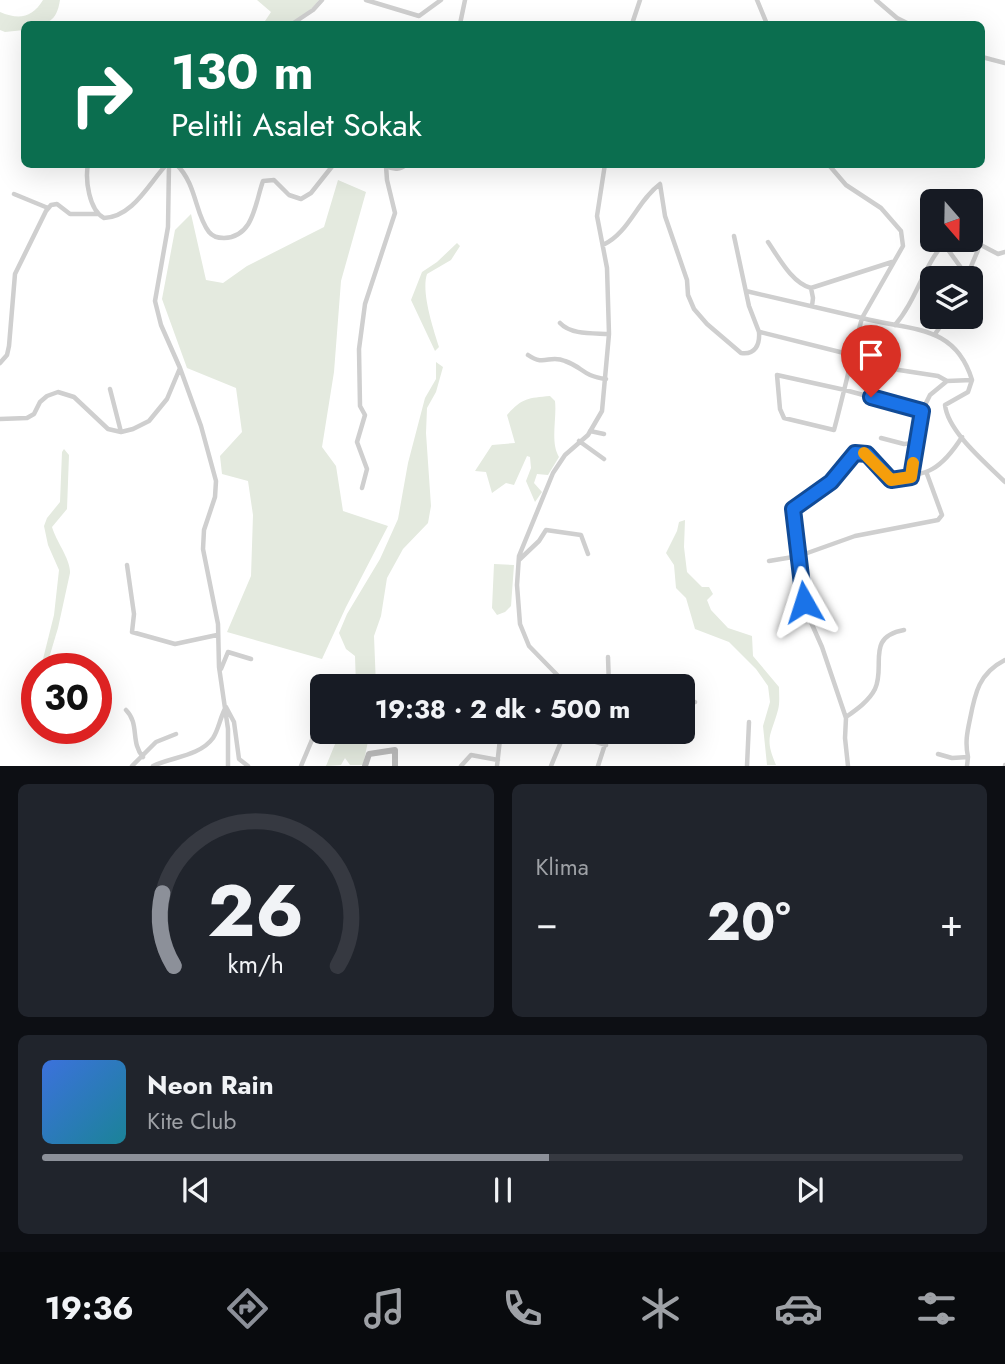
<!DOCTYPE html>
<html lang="tr">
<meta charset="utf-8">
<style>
body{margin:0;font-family:Jost,sans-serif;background:#20242c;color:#f1f3f6;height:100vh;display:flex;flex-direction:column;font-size:26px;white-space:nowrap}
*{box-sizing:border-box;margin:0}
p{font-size:23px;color:#9ea1a6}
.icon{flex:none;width:38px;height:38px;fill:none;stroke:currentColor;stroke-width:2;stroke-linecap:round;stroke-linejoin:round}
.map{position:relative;height:766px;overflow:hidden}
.drawer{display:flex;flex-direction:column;gap:18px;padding:18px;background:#0d0f14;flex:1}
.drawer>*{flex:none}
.banner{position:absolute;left:21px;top:21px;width:964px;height:147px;border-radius:10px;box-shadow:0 7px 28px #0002;background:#0b6e4f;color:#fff;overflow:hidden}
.needle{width:46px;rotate:160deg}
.buttons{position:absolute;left:920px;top:189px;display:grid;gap:14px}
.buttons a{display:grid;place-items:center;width:63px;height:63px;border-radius:10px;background:#171b24;box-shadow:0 7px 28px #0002;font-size:35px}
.speed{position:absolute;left:21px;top:653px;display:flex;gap:14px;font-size:35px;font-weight:700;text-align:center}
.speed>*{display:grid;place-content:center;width:91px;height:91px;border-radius:50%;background:#171b24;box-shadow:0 7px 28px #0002;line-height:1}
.speed .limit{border:10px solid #d22;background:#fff;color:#111}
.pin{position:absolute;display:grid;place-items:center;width:60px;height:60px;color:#fff;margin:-72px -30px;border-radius:50% 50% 50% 0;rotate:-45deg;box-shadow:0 0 7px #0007}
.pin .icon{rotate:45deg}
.me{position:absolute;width:77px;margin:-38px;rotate:354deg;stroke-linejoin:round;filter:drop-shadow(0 0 5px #0008)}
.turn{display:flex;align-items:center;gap:24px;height:147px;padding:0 35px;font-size:32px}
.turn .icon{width:91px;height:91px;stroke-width:2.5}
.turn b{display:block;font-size:49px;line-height:60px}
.big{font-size:52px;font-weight:700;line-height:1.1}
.drawer .tile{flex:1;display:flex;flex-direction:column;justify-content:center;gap:10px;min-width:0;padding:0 24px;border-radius:10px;background:#20242c}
.drawer .dial{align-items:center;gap:0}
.dial svg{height:182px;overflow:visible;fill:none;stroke:#363941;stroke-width:7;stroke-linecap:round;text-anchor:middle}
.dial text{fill:#f1f3f6;stroke:none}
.song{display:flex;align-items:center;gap:21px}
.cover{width:84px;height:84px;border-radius:10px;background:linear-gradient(135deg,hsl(220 70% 55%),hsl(190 70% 35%))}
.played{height:7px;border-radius:4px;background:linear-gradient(90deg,#8c9099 55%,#363941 55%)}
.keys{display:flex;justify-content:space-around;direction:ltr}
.heat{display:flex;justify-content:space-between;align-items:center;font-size:38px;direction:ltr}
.drawer .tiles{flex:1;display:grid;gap:18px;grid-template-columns:1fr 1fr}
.tile:last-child{grid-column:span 2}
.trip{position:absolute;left:310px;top:674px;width:385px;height:70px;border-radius:10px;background:#171b24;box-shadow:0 7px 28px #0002;font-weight:700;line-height:70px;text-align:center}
.tab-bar{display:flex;height:112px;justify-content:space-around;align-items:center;background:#090b0e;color:#9ea1a6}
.tab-bar .icon{width:49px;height:49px}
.tab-bar .current{color:#8c9099}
.tab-bar b{font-size:32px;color:#f1f3f6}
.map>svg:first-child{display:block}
</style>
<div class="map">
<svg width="1005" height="766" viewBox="0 0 1005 766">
<rect width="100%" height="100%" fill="#fff"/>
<!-- green -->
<path fill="#e4eadf" d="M 43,0 L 60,0 C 56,25 46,24 24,24 L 24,30 L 5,32 L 0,30 L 0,12 C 19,20 32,18 43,0 Z
M 257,0 L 319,0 C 301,22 290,25 263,24 L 271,12 Z
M 338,180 L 366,192 L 341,281 L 334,372 L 322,447 L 336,466 L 343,511 L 388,526 L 346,607 L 322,659 L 227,632 L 251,576 L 253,515 L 248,481 L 222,474 L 220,456 L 242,432 L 236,388 L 187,368 L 162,299 L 175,230 L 191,214 L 206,280 L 223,283 L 247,266 L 324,227 Z
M 457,243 L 460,246 L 451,260 L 427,274 C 421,292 433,328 439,347 L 435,351 L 411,300 L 422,272 L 437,262 Z
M 436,362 L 443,367 L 436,392 L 427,408 L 426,433 L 431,506 L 428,523 L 403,549 L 387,578 L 381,616 L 374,636 L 376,686 L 356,686 L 355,656 L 346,649 L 339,633 L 347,614 L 380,559 L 398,519 L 408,463 L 425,398 L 436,379 Z
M 550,396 L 555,401 C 557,419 550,442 559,457 L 548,475 L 537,474 L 534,483 L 542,492 L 535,502 L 526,481 L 531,468 L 530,457 L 527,456 L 514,485 L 506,483 L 492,493 L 486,472 L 475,471 L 492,445 L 515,443 L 507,415 C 522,398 528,398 550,396 Z
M 64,449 L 69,455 L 67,509 L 52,527 C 56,541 71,560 70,573 L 58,628 L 46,668 L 41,667 L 54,615 L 59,570 L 48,545 L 44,526 L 47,518 L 60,502 L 62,452 Z
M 685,520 L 684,547 L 687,572 L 702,587 L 709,587 L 713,594 L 707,600 L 711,610 L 728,628 L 752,636 L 753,656 L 779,687 C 779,694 780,703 778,710 C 771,736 764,737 776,765 L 767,765 L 763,726 L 770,702 L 768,686 L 756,669 L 729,642 L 695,629 L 686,598 L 676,588 L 674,565 L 666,553 L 677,531 L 679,522 Z
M 494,564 L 514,565 L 511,606 L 505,612 L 497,615 L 492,608 Z
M 340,732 L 370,732 L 363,765 L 350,765 L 345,758 L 341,765 L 326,766 Z"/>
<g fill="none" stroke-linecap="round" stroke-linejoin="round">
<!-- street -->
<path stroke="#cfcfcf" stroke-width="4.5" d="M 366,0 L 419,16 L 441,0
M 757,0 L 767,24
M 876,0 L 897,18 L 909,24
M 292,24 L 313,10 L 322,0
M 460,24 L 465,0
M 632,24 L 640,0
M 982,57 L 1005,63
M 88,164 C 85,180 89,210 104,218 C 133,217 149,183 167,164
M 176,164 C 197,184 195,215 209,232 C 213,237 218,238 224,238 C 254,237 255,203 263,181 L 274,180 L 289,195 L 301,199 L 311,193 L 334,164
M 828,164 L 846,185 L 881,208 L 901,231 L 903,246 L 862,318 C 911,331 955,324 972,380 L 968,392 L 945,405 C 948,432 986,463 1005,482
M 386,166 C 394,170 400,170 407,164
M 14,194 L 48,208
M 929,226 L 933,230
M 734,236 L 749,306 L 759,332
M 941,240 L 967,276 L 966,278
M 768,242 C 779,258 792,283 811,288 L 813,298 L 812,306
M 977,243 L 998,254 L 1005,252
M 603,245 C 629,233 637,201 660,184 L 665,216 L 687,280 L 688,295 L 694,309 L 707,324 L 741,353 C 755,355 760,345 759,332
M 967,276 L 978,250 L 971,234
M 811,288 L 892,262
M 746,291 L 862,318 C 852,355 844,393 834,430 L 784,418 L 780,409 L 777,375 L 845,390 L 922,411 L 911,477
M 560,323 C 571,335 593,333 609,334
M 895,325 C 916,301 923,267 944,243
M 760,332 L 852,355 L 899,370 L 938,376 L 947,381 L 972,380
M 935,334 L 947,317
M 528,355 C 545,367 549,354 565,361 C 583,367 582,376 606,379
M 0,363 L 7,355 L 9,346 L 15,274 L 46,211 L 51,205 L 57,204 L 70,214 L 98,214
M 180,368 L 201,426 L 216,481 L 215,497 L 204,530 L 203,549 L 218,624 L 219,667 L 228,729 L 228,766
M 110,389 L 121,432
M 922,411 L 930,395 L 947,381
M 0,419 L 27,418 L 34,414 L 40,402 L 47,396 L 58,392 L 74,397 L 108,429 L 121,432 L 133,429 L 149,421 L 167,399 L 180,368 L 161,325 L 155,301 L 168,227 L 169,164
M 590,431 L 604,434
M 881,438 L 904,444 L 915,443
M 579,441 L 604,459
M 362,488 L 367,469 L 357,442 L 365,415 L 360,406 L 359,349 L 365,304 L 395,213 L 387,180 L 386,166
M 519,560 L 539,541 L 546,530 L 581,535 L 588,554
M 769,561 L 799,556 L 855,536 L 938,520 L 942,515 L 927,474
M 127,565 L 134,614 L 132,632 L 175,644 L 217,635
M 608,657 L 609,686
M 221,669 L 228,652 L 251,659
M 326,678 L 327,686
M 568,686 L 529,646 L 520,624 L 517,585 L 519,556 L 553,473 L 565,455 L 588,435 L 602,411 L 609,334 L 607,268 L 597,216 L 605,164
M 682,706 L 695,702
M 126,710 C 140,724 130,742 143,757
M 846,717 C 856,710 869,701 875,689 C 886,666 865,637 904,630
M 564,732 L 606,745
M 938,754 L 952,758 L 968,757 L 967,766
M 968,757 C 965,743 967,733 970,719 C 975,693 979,673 1005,660
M 132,766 L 156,742 L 176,734
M 153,766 C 172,757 200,756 213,738 C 219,729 220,717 226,707 L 234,722 L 239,759 L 248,766
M 301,766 L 322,716
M 461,766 L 471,755 L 498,760
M 497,766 L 500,739
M 551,766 L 565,732
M 598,766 L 609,732
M 747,766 L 749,722
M 848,766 L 845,738 L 846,718 L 822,647 L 806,611 L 793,509 L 831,482 L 855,453 L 867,454 L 891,479 C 928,475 941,470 962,437
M 1005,766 L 1005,765"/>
<!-- secondary -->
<path stroke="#bcbcbc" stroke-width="6" d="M 365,766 L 369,754 L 395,750 L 395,766"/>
</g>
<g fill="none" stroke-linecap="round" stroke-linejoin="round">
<defs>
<path id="route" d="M 804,602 L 793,509 L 831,482 L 855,453 L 867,454 L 891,480 L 911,477 L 922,411 L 871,397"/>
</defs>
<!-- route casing -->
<use href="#route" stroke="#114b97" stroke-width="18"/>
<!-- route -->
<use href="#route" stroke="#1a73e8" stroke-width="12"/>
<!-- slow -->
<path stroke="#f59e0b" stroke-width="12" d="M 864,453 L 891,480 L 911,477 L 913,463"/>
</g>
</svg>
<div class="buttons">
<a><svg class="needle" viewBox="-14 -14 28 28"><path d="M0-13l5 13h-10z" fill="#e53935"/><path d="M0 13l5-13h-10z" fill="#9ea1a6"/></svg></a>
<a><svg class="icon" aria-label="layers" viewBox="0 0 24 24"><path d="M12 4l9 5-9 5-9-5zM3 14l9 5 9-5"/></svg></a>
</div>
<div class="speed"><div class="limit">30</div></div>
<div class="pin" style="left:871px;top:397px;background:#d93025"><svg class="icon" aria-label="arrive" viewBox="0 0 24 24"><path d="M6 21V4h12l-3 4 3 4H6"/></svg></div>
<svg class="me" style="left:804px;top:602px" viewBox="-20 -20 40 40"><path d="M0-17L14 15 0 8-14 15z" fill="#1a73e8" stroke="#fff" stroke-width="4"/></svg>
<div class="trip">19:38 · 2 dk · 500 m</div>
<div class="banner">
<div class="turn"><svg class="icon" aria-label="right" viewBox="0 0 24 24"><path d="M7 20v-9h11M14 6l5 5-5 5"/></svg><div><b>130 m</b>Pelitli Asalet Sokak</div></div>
</div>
</div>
<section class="drawer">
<div class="tiles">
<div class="tile dial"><svg viewBox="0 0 100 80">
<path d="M14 69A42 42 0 1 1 86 69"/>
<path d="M14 69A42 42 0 0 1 9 37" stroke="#8c9099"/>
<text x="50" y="56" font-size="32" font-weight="700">26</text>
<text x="50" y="72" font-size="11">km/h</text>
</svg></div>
<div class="tile"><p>Klima</p>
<div class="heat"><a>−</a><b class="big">20°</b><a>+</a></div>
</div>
<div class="tile">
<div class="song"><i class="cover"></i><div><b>Neon Rain</b><p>Kite Club</p></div></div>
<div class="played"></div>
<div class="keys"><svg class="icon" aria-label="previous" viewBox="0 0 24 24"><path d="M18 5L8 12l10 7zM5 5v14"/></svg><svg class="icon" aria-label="pause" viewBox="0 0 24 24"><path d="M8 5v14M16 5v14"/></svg><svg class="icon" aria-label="next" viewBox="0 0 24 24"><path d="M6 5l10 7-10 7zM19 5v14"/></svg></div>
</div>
</div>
</section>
<nav class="tab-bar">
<b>19:36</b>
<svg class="icon current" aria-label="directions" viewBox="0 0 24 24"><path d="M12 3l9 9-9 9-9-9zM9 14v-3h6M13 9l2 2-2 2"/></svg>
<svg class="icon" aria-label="music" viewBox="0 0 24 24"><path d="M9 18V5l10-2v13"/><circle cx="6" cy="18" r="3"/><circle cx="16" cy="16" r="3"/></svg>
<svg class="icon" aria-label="phone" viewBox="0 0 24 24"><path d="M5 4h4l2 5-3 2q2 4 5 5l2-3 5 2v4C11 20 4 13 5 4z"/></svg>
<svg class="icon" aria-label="climate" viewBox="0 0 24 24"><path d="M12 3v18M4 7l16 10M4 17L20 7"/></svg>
<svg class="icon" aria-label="car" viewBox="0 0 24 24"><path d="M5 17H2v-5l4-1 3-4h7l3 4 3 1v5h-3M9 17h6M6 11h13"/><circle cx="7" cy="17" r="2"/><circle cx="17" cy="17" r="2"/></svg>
<svg class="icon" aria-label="filters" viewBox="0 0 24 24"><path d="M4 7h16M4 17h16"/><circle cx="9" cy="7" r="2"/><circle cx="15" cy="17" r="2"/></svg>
</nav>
